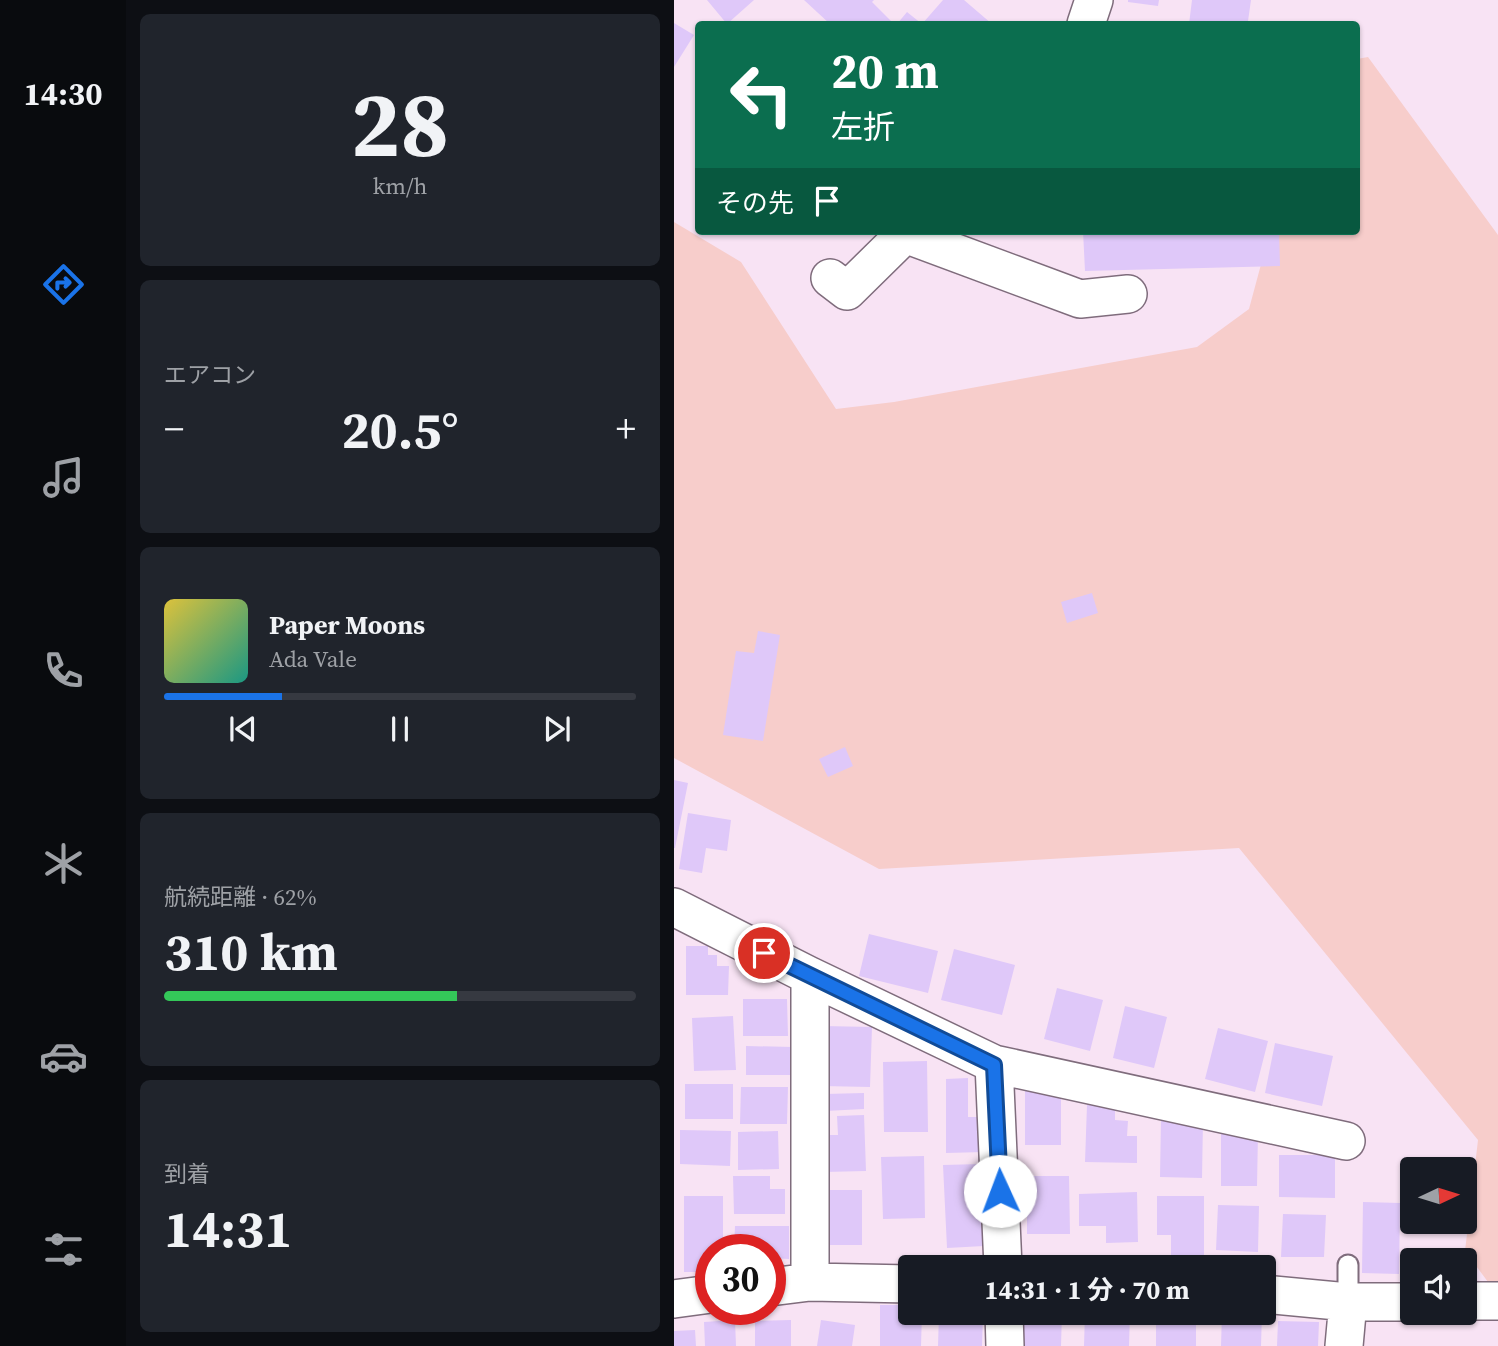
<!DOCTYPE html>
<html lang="ja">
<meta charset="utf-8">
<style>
body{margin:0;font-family:"Source Serif 4","Noto Sans JP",serif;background:#20242c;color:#f1f3f6;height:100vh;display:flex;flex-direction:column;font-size:26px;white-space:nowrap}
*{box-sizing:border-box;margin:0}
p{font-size:23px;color:#9ea1a6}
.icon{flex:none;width:38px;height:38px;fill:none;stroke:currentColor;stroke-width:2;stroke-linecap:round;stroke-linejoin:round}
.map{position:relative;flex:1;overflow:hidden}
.panel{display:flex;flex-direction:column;gap:14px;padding:14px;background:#0d0f14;width:548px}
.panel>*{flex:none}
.hud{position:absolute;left:21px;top:21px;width:665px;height:214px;border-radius:7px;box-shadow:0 2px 5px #0004;background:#0b6e4f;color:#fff;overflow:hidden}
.needle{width:46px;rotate:86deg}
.fabs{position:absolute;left:726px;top:1157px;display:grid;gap:14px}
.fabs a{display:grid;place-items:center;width:77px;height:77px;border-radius:7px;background:#171b24;box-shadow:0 2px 5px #0004;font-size:35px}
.speed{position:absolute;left:21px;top:1234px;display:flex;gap:14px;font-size:35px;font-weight:700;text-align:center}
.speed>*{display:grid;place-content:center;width:91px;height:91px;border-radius:50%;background:#171b24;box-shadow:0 2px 5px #0004;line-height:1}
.speed .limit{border:10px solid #d22;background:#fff;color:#111}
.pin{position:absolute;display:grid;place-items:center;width:60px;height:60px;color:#fff;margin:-30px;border:4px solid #fff;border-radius:50%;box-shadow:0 2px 7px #0007}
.me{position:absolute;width:77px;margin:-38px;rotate:358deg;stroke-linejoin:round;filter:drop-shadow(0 0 5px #0008)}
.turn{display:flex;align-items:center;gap:24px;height:147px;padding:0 21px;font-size:32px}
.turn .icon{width:91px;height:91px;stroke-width:2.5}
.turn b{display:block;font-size:49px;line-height:60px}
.then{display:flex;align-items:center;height:66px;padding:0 21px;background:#0003;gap:14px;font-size:26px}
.big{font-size:52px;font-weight:700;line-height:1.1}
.panel .card{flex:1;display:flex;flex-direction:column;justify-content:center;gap:10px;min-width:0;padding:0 24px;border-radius:10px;background:#20242c}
.panel .dial{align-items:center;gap:0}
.dial b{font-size:91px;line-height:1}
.song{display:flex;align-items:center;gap:21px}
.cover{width:84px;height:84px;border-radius:10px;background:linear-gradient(135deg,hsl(50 70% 55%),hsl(170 70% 35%))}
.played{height:7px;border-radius:4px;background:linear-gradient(90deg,#1a73e8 25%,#363941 25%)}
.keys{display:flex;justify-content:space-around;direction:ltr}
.heat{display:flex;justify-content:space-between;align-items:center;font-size:38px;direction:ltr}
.charge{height:10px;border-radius:5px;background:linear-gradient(90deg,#34c759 62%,#363941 0)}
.trip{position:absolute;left:224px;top:1255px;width:378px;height:70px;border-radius:7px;background:#171b24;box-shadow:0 2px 5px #0004;font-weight:700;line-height:70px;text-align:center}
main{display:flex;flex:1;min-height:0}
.tab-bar{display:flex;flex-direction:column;width:126px;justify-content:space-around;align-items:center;background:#090b0e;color:#9ea1a6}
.tab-bar .icon{width:49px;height:49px}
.tab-bar .current{color:#1a73e8}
.tab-bar b{font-size:32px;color:#f1f3f6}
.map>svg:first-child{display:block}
</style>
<main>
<nav class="tab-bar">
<b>14:30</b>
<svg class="icon current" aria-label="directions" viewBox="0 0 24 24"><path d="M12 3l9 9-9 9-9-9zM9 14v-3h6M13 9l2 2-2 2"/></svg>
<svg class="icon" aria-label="music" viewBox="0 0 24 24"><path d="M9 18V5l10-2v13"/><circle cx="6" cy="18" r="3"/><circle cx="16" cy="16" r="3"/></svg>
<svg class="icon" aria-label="phone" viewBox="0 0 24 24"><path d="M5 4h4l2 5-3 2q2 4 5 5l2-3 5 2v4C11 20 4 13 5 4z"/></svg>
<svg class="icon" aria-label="climate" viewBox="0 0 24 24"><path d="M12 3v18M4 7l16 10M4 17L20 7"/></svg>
<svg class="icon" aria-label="car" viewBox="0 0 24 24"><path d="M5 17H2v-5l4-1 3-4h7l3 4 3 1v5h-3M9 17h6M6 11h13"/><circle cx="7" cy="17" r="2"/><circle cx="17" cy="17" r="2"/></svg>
<svg class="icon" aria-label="filters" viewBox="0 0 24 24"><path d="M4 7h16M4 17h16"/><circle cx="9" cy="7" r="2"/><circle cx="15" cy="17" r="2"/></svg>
</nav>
<section class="panel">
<div class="card dial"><b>28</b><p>km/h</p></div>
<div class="card"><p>エアコン</p>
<div class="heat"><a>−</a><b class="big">20.5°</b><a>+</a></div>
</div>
<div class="card">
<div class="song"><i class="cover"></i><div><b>Paper Moons</b><p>Ada Vale</p></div></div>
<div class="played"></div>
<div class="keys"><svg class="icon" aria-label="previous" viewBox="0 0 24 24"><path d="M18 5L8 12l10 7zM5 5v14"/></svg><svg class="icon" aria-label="pause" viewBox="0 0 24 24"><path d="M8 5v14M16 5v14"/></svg><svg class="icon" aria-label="next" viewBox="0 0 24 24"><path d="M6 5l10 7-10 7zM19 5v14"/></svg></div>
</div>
<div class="card"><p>航続距離 · 62%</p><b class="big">310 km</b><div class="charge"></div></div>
<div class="card"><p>到着</p><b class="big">14:31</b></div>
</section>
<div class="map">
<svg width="825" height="1346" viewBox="0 0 825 1346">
<rect width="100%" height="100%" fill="#f8e3f4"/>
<!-- green -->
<path fill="#f7cdcb" d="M 694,57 L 824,235 L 824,1286 L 817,1286 L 791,1251 L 804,1140 L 565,848 L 205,869 L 0,758 L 0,222 L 67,262 L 162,409 L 220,402 L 523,347 L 575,309 L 596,231 L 682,231 L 683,59 Z"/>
<!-- building -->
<path fill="#dfc8f9" d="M 33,0 L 80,0 L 53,24 Z
M 130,0 L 200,0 L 198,2 L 219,23 L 217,24 L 156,24 Z
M 269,0 L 290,0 L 318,24 L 248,24 Z
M 454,0 L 485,0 L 484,6 L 454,2 Z
M 518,0 L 577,0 L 574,21 L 587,22 L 587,24 L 515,24 Z
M 233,12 L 248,24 L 223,24 Z
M 0,23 L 20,35 L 0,67 Z
M 409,231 L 605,231 L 606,266 L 411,271 Z
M 418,593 L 424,613 L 393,623 L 387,602 Z
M 84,631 L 106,635 L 89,741 L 49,735 L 62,651 L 80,653 Z
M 171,747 L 179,766 L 154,777 L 145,759 Z
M 0,780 L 14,783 L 1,848 L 0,848 Z
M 14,813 L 57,820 L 53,851 L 32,848 L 28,873 L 5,869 Z
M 195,934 L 264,951 L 254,993 L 185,976 Z
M 12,946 L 34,946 L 34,955 L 43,955 L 43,966 L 55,966 L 54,995 L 12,995 Z
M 280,949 L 341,965 L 328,1015 L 267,1000 Z
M 383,988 L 429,1000 L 416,1051 L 370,1039 Z
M 69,999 L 113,999 L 114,1036 L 69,1036 Z
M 451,1006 L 493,1017 L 480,1068 L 439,1058 Z
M 59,1016 L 62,1070 L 20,1071 L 18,1018 Z
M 149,1026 L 198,1027 L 196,1087 L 148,1086 Z
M 544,1028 L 594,1041 L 581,1092 L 531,1079 Z
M 601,1043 L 659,1056 L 648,1106 L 591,1093 Z
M 72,1046 L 119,1047 L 118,1075 L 72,1075 Z
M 253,1061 L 254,1132 L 210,1132 L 209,1062 Z
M 294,1078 L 294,1117 L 309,1117 L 310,1152 L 272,1153 L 272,1079 Z
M 11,1084 L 59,1084 L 59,1119 L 11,1119 Z
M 67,1087 L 114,1087 L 113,1124 L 66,1124 Z
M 387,1087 L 387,1145 L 351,1145 L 351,1088 Z
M 190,1093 L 190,1109 L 151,1111 L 151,1094 Z
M 413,1105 L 441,1105 L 441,1120 L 454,1121 L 453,1136 L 463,1136 L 463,1163 L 411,1162 Z
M 190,1115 L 192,1171 L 150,1172 L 148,1135 L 164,1135 L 163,1116 Z
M 487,1119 L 529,1120 L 528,1178 L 486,1177 Z
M 6,1130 L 57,1131 L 56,1166 L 6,1164 Z
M 104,1131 L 105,1169 L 64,1170 L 64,1132 Z
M 547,1133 L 584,1133 L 583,1186 L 547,1186 Z
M 605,1155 L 661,1155 L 661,1198 L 605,1197 Z
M 250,1156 L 251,1218 L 209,1219 L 207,1157 Z
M 307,1164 L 310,1246 L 273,1248 L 269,1165 Z
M 59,1176 L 96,1176 L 96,1189 L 111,1189 L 111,1214 L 60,1214 Z
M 353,1176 L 395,1176 L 396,1234 L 353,1234 Z
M 153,1190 L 188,1190 L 188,1245 L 153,1245 Z
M 463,1192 L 464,1242 L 432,1243 L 432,1226 L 405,1226 L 405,1194 Z
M 10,1196 L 49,1196 L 49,1250 L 37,1250 L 37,1272 L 10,1272 Z
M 483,1196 L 530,1196 L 530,1255 L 497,1255 L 497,1235 L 483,1235 Z
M 689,1202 L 726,1203 L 725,1274 L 688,1273 Z
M 544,1205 L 585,1206 L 584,1252 L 542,1250 Z
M 609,1214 L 652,1215 L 650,1257 L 607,1257 Z
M 61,1226 L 115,1226 L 115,1259 L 96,1258 L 96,1250 L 60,1250 Z
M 206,1305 L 236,1305 L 236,1312 L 248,1312 L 247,1346 L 206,1346 Z
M 350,1312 L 388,1312 L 387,1346 L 348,1346 Z
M 411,1312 L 456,1312 L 455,1346 L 410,1346 Z
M 482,1312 L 522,1312 L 522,1346 L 482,1346 Z
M 548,1312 L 588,1312 L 587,1346 L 547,1346 Z
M 265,1314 L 309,1315 L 308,1346 L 264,1346 Z
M 61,1320 L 62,1346 L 31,1346 L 30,1322 Z
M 117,1320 L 117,1346 L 81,1346 L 81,1321 Z
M 147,1320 L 181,1325 L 178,1346 L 143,1346 Z
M 604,1321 L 645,1322 L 644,1346 L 603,1346 Z
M 21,1330 L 22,1346 L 0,1346 L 0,1331 Z"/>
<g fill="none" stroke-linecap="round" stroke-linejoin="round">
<defs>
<path id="lane" d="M 674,1265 L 674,1302"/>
<path id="street" d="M 412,24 L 420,0
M 231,234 L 406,299 L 454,294
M 156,278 L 173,291 L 234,231
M 0,907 L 136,976 L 320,1064 L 672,1141
M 320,1064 L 329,1267
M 136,1282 L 136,976
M 96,1287 L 136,1282 L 236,1284
M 590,1294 L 674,1302 L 738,1302
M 0,1299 L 37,1294
M 791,1301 L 825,1301
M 330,1312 L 331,1346
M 670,1346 L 674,1302"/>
</defs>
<!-- lane casing -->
<use href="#lane" stroke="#7f6c7c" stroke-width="23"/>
<!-- street casing -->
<use href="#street" stroke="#7f6c7c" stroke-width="40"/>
<!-- lane -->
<use href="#lane" stroke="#fff" stroke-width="19"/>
<!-- street -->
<use href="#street" stroke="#fff" stroke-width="37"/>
</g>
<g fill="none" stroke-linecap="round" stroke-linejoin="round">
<defs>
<path id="route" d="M 90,953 L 320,1065 L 326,1191"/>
</defs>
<!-- route casing -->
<use href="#route" stroke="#114b97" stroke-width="18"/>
<!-- route -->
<use href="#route" stroke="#1a73e8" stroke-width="12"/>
</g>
</svg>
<div class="fabs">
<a><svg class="needle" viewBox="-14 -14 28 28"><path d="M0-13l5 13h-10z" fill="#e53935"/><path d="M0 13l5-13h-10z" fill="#9ea1a6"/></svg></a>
<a><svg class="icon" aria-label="sound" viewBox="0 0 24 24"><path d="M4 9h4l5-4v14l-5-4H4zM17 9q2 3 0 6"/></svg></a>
</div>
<div class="speed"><div class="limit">30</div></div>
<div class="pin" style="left:90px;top:953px;background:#d93025"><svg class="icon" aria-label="arrive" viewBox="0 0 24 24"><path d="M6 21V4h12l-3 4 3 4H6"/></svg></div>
<svg class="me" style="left:326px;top:1191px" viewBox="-20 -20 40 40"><circle r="19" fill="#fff"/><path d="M0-13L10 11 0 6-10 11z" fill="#1a73e8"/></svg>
<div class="trip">14:31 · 1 分 · 70 m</div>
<div class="hud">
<div class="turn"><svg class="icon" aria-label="left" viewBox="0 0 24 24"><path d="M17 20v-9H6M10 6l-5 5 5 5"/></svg><div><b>20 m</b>左折</div></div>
<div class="then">その先<svg class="icon" aria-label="arrive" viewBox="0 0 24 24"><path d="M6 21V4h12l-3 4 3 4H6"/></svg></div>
</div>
</div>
</main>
